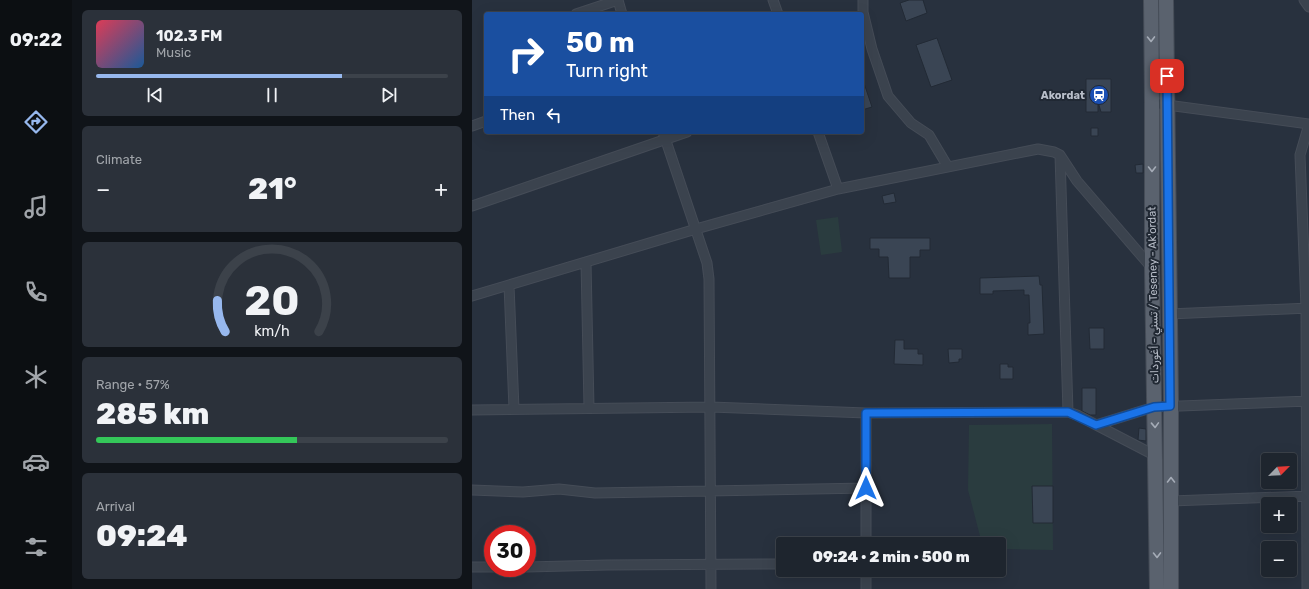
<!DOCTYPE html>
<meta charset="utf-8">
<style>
body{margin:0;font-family:Rubik,Vazirmatn,sans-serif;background:#2b313a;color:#f1f3f6;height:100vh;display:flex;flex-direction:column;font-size:15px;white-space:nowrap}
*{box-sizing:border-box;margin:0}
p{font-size:13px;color:#a1a5aa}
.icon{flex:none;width:22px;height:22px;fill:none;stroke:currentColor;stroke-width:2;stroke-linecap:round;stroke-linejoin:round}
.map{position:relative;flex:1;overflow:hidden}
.details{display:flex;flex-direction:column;gap:10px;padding:10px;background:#101419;width:400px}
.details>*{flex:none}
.banner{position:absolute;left:12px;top:12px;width:380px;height:122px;border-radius:4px;box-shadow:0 4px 16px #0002,0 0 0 1px #3c424a;background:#1a4fa0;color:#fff;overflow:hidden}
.needle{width:26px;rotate:66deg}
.tools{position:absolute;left:789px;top:453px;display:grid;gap:8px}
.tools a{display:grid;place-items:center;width:36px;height:36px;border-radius:4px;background:#1e252e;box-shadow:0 4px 16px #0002,0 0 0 1px #3c424a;font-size:20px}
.speed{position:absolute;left:12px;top:525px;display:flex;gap:8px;font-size:20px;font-weight:700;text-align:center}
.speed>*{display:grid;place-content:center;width:52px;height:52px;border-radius:50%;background:#1e252e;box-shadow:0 4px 16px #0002,0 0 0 1px #3c424a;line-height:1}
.speed .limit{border:6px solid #d22;background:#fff;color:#111}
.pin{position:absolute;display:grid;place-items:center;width:34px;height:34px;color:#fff;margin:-17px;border-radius:8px;box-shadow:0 2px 6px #0006}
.me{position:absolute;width:44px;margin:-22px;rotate:0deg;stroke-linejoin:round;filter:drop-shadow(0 0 3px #0008)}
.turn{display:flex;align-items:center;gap:14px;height:84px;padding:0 16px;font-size:18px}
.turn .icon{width:52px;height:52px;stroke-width:2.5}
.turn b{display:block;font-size:28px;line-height:34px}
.then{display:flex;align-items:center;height:38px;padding:0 16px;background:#0003;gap:8px;font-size:15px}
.big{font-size:30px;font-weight:800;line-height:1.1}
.details .card{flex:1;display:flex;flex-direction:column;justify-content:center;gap:6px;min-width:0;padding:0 14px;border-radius:6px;background:#2b313a}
.details .dial{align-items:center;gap:0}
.dial svg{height:104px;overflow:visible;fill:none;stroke:#3c424a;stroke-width:7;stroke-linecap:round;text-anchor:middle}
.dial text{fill:#f1f3f6;stroke:none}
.song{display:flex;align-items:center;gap:12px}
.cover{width:48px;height:48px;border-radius:6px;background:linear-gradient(135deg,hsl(350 70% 55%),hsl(210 70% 35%))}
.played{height:4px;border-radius:2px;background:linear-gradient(90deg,#97b8ee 70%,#3c424a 70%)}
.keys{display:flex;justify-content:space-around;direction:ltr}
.heat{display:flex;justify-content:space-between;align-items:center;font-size:22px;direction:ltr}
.charge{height:6px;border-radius:3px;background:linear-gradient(90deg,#34c759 57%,#3c424a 0)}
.trip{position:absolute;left:304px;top:537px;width:230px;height:40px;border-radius:4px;background:#1e252e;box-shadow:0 4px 16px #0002,0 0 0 1px #3c424a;font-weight:800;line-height:40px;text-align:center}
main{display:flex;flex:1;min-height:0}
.menu{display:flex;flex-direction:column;width:72px;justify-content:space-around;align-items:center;background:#0c0f12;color:#a1a5aa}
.menu .icon{width:28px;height:28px}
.menu .on{color:#97b8ee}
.menu b{font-size:18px;color:#f1f3f6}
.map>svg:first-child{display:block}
</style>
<main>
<nav class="menu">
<b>09:22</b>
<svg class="icon on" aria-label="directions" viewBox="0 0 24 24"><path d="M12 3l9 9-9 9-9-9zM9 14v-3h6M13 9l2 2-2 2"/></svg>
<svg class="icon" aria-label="music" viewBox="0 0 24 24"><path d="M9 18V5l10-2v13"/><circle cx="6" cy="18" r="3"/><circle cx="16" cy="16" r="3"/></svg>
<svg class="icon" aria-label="phone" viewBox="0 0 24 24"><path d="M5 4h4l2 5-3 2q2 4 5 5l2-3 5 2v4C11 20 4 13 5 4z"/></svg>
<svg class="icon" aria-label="climate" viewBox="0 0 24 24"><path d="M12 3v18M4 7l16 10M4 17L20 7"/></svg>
<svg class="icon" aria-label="car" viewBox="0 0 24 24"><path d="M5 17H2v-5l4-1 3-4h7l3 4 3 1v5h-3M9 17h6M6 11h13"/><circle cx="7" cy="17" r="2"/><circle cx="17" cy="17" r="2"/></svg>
<svg class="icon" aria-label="filters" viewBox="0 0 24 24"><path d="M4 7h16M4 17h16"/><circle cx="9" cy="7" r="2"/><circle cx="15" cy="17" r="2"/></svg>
</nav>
<section class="details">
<div class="card">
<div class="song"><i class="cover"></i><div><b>102.3 FM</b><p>Music</p></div></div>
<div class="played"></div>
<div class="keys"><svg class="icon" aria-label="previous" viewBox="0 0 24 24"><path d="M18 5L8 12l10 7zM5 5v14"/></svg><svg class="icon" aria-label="pause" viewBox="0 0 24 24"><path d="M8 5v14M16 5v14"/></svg><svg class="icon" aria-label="next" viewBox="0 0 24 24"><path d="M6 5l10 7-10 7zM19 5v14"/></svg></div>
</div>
<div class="card"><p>Climate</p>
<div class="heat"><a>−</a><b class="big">21°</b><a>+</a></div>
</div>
<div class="card dial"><svg viewBox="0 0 100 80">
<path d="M14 69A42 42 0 1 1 86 69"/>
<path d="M14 69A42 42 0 0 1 8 45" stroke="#97b8ee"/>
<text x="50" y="56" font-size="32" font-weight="700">20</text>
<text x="50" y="72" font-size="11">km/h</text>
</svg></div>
<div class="card"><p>Range · 57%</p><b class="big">285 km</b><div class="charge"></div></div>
<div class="card"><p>Arrival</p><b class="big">09:24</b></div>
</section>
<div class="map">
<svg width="837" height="589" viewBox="0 0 837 589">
<rect width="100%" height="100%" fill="#28313e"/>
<!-- green -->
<path fill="#2a3c3f" d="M 366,217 L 370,252 L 349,255 L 344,220 Z
M 580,424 L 581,550 L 527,549 L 527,544 L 515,544 L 508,536 L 496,490 L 497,425 Z"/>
<!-- building -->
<path fill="#3a4554" stroke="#222a35" d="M 437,0 L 451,0 L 455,13 L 434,21 L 428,3 Z
M 465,38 L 480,80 L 459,87 L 444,45 Z
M 614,79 L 639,79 L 639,112 L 629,112 L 626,102 L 626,112 L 614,112 Z
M 390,80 L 391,80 L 400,107 L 390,110 Z
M 619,128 L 626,128 L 626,136 L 619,136 Z
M 671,164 L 671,173 L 664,173 L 663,165 Z
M 422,193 L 424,202 L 412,204 L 410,196 Z
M 398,238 L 458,238 L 458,250 L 448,250 L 448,257 L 438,257 L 438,278 L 417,278 L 416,257 L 407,257 L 407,249 L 398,249 Z
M 567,276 L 568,285 L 570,285 L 572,334 L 556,335 L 556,323 L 558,323 L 557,295 L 552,295 L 552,290 L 521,291 L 521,294 L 508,294 L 508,278 Z
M 617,328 L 632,328 L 632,349 L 618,349 Z
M 423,340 L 432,340 L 432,349 L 446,349 L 446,354 L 451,354 L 451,365 L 422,364 Z
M 476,349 L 490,349 L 490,359 L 487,359 L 487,362 L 477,363 Z
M 528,364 L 536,364 L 536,367 L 541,367 L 541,379 L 528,379 Z
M 610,388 L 624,388 L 624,415 L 618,415 L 610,411 Z
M 667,428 L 674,429 L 674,441 L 666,440 Z
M 560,486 L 581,486 L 581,523 L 561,523 Z"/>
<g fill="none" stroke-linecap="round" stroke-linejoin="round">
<defs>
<path id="street" d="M 146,0 L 150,14
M 301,0 L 306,14
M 391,0 L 391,12 L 400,49 L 416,96 L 439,123 L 457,135 L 476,167
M 832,0 L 837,7
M 104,14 L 146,0
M 680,103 L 837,124
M 0,126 L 14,121
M 191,132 L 235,263 L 237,279 L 239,589
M 346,132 L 366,189
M 588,155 L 596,412
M 0,206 L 215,132
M 114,262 L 117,408
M 37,285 L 42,409
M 0,296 L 224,229 L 366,189 L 566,149 L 582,152 L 588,155 L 605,181 L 680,268
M 697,314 L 837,308
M 0,410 L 239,407 L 394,413 L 596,412 L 605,415 L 684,456
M 624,425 L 682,407 L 837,401
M 0,490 L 51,492 L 87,489 L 123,493 L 394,488
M 699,501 L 837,496
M 394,544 L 394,413
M 0,567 L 21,567
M 55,567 L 135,565 L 311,564
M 394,589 L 394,570
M 835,589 L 834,308 L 828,155 L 837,124"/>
<path id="primary" d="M 679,0 L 680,103 L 680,268 L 685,589
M 694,0 L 699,401 L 699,589"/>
</defs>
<!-- street casing -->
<use href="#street" stroke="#454c57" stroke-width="11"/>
<!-- primary casing -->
<use href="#primary" stroke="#454c57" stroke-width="16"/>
<!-- street -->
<use href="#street" stroke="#3b434e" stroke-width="9"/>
<!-- primary -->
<use href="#primary" stroke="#5a626e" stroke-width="14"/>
</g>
<!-- one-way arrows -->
<defs><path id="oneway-chevron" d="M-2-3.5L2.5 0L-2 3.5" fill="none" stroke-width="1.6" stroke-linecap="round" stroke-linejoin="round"/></defs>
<g stroke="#a5acb7">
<use href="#oneway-chevron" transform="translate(679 39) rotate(89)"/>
<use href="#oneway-chevron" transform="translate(680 169) rotate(90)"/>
<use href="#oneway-chevron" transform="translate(683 425) rotate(88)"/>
<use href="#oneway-chevron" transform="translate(699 480) rotate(-90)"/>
<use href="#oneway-chevron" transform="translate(685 555) rotate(89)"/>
</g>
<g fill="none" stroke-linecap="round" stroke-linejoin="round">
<defs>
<path id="route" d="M 394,488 L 394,413 L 596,412 L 624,425 L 682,407 L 698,406 L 695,76"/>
</defs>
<!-- route casing -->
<use href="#route" stroke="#114b97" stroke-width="10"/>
<!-- route -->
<use href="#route" stroke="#1a73e8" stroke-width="7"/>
</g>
<!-- icons -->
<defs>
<symbol id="station-disc" viewBox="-11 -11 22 22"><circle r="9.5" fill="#1a4fb4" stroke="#202833"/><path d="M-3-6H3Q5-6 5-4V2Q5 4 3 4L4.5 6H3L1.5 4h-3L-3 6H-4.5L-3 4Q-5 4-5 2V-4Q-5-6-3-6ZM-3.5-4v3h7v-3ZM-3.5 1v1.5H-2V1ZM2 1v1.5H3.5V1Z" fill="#fff"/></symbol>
</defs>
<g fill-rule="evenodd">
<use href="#station-disc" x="616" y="84" width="22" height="22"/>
</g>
<g text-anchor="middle" stroke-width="4" stroke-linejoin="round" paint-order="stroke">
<!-- poi labels -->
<g font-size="11" font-weight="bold" fill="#b8bec9" stroke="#202833" text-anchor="end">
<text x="613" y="99">Akordat</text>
</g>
<!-- street labels -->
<g font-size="11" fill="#b8bec9" stroke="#202833">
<text transform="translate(681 295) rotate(-91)" y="4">تسني - أغوردات / Teseney - Ak'ordat</text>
</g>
</g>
</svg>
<div class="tools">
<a><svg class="needle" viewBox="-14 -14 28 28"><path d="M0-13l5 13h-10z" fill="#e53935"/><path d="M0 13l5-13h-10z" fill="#a1a5aa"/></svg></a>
<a>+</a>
<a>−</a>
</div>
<div class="speed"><div class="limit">30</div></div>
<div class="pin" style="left:695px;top:76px;background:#d93025"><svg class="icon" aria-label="arrive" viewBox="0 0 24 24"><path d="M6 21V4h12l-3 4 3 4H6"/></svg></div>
<svg class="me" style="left:394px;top:488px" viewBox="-20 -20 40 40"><path d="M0-17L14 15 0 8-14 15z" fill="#1a73e8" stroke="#fff" stroke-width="4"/></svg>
<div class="trip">09:24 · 2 min · 500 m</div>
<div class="banner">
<div class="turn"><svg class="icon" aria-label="right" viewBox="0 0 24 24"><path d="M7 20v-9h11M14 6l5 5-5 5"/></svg><div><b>50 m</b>Turn right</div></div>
<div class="then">Then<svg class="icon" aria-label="left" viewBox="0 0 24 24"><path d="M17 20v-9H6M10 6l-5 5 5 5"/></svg></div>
</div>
</div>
</main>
